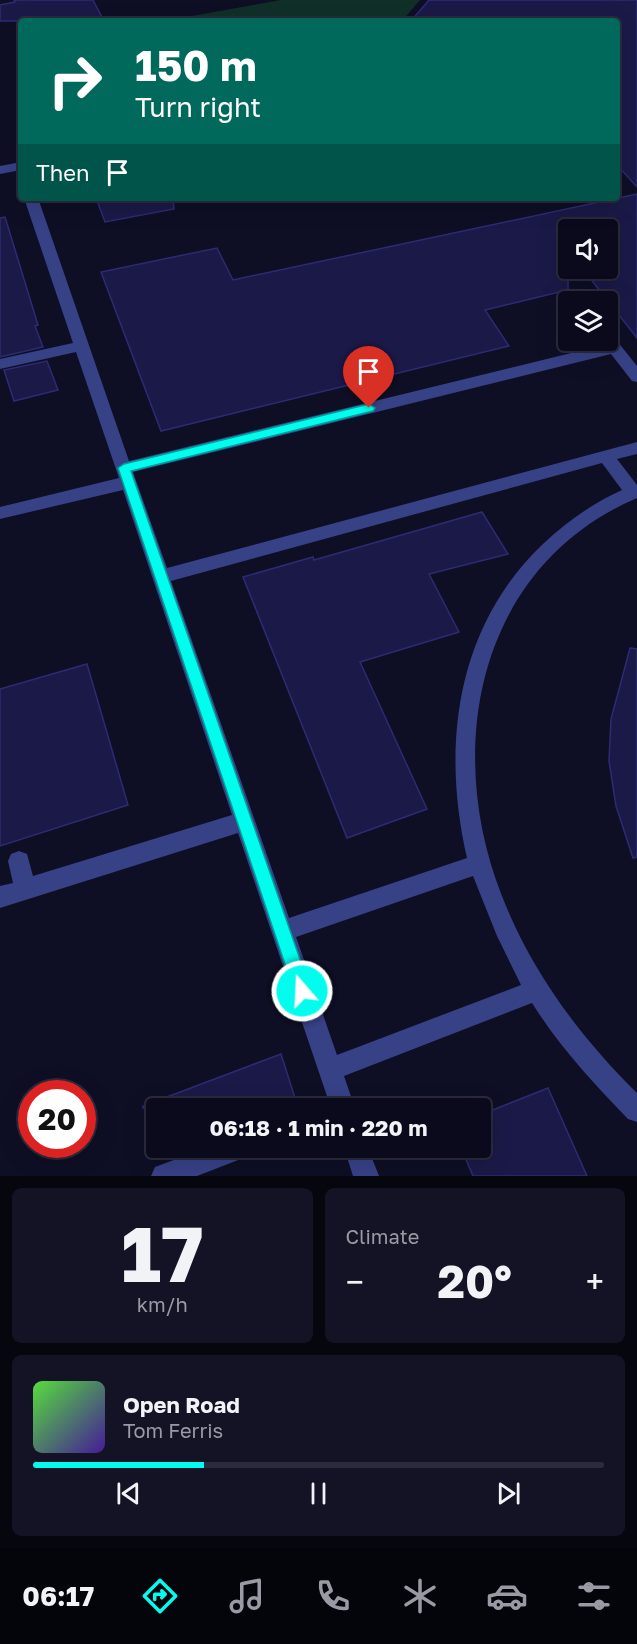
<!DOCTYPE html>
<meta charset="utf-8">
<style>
body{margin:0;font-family:"Golos Text",sans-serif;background:#131325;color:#f1f3f6;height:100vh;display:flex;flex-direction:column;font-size:22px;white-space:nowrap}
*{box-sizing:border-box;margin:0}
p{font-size:20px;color:#999aa3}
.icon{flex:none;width:33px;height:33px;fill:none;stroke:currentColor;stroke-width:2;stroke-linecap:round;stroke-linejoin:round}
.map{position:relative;height:1176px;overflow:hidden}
.details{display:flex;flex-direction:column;gap:12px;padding:12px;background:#06060f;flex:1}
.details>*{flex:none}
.top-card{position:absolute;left:18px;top:18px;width:602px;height:183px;border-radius:6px;box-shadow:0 6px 24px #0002,0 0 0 2px #2a2b3b;background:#00695c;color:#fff;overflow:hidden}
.buttons{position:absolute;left:558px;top:219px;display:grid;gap:12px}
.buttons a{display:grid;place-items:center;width:60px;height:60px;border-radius:6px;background:#0a0a1c;box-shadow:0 6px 24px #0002,0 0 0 2px #2a2b3b;font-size:30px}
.speed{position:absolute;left:18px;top:1080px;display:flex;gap:12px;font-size:30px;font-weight:700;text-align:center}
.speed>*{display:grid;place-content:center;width:78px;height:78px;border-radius:50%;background:#0a0a1c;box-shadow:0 6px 24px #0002,0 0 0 2px #2a2b3b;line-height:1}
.speed .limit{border:9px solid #d22;background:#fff;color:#111}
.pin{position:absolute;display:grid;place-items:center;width:51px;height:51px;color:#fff;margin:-62px -26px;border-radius:50% 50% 50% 0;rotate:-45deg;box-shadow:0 0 6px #0007}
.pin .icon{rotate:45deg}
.me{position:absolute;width:66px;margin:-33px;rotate:341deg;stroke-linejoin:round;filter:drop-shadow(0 0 4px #0008)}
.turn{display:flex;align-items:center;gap:21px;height:126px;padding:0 18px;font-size:27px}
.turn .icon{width:78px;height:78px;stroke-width:2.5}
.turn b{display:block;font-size:42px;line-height:51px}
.then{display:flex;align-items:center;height:57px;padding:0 18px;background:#0003;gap:12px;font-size:22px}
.big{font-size:45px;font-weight:700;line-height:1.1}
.details .widget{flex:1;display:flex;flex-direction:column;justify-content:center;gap:9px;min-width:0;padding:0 21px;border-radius:9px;background:#131325}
.details .dial{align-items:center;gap:0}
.dial b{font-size:78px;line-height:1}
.song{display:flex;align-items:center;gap:18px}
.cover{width:72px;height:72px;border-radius:9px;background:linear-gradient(135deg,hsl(110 70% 55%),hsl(260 70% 35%))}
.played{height:6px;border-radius:3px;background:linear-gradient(90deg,#00fded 30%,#2a2b3b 30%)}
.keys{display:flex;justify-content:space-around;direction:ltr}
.heat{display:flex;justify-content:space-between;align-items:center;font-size:33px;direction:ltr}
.details .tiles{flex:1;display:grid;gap:12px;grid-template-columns:1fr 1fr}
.widget:last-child{grid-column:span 2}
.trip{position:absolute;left:146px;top:1098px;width:345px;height:60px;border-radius:6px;background:#0a0a1c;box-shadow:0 6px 24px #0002,0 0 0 2px #2a2b3b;font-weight:700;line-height:60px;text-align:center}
.dock{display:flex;height:96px;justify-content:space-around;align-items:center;background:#04040b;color:#999aa3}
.dock .icon{width:42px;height:42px}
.dock .selected{color:#00fded}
.dock b{font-size:27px;color:#f1f3f6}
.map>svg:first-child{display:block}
</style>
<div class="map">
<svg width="637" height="1176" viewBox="0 0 637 1176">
<rect width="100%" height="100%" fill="#0e0e25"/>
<!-- green -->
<path fill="#112f29" d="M 281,0 L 420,0 L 402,21 L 164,21 Z"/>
<!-- building -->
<path fill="#1b1947" stroke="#2d2b73" stroke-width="1.5" d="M 14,0 L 93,0 L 104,21 L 0,21 L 0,5 L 15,2 Z
M 429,0 L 637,0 L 637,187 L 616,164 L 616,21 L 411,21 Z
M 637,194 L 637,338 L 582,268 L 608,268 L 608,230 L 568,230 L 568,290 L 485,310 L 509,346 L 161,431 L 101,272 L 217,248 L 233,280 Z
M 96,198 L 173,198 L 174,209 L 105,222 Z
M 5,217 L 38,325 L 35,326 L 43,347 L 0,357 L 0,218 Z
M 47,361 L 58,390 L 14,401 L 4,370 Z
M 482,512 L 508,554 L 429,574 L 459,632 L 360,662 L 427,809 L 347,838 L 243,577 L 313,557 L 314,560 Z
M 630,648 L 637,649 L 637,857 L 633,858 L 616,806 L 609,761 L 611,719 Z
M 87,664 L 128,805 L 0,846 L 0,689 Z
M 281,1054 L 295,1098 L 268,1108 L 143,1108 L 143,1106 Z
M 548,1088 L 587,1176 L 473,1176 L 461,1148 L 480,1148 L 480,1115 Z"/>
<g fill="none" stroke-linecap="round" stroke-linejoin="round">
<!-- minor -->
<path fill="#374186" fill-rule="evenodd" d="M 21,162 L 21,170 L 0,174 L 0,166 Z
M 24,198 L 38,198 L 129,461 L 604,345 L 601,340 L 608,340 L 608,335 L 613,336 L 637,366 L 637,382 L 632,381 L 611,354 L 133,472 L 167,568 L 637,442 L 637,454 L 617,459 L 637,485 L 637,498 C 478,566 443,747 502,896 C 531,971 580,1037 637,1093 L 637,1122 L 628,1119 C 593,1083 559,1046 532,1003 L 344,1076 L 355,1108 L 331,1108 L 238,833 L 0,908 L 0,886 L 13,883 L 8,861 L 11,854 L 19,851 L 27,854 L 33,876 L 232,815 L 123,490 L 0,519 L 0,507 L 119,478 L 76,352 L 0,369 L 0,359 L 73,343 ZM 602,463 L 622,490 C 593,503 566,522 543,544 C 456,626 441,746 467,858 L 289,918 L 171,581 ZM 473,876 L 497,936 L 521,985 L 337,1055 L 296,937 Z
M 206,1148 L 249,1148 L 246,1157 L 197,1176 L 151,1176 L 155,1167 Z
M 344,1148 L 368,1148 L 379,1176 L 353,1176 Z"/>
</g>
<!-- route -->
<path fill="#00fded" stroke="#00a49a" stroke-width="1.5" d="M 369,404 L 375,408 L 373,411 L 131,471 L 311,991 L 309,997 L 302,1000 L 296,997 L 294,991 L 118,468 L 124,464 Z"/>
</svg>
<div class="buttons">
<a><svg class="icon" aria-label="sound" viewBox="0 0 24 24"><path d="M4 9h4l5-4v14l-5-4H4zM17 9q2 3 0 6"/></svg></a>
<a><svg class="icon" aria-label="layers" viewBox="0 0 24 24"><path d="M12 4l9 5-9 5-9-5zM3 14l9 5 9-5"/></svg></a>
</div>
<div class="speed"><div class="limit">20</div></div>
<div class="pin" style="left:369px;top:408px;background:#d93025"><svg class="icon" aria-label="arrive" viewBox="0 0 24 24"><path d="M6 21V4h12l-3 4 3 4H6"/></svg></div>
<svg class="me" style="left:302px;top:991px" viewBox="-20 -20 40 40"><circle r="17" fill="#00fded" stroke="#fff" stroke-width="3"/><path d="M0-11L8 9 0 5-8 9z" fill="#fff"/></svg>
<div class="trip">06:18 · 1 min · 220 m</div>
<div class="top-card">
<div class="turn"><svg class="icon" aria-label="right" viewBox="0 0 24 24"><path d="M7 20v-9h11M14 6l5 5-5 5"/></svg><div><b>150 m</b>Turn right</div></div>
<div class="then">Then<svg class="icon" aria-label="arrive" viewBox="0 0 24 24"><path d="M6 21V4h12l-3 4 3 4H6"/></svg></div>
</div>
</div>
<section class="details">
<div class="tiles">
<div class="widget dial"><b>17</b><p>km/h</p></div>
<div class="widget"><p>Climate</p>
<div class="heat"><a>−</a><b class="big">20°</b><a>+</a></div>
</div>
<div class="widget">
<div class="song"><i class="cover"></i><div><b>Open Road</b><p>Tom Ferris</p></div></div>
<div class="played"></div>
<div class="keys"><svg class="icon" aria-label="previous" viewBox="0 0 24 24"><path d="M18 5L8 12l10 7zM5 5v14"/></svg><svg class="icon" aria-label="pause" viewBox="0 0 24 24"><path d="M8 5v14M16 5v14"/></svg><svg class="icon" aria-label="next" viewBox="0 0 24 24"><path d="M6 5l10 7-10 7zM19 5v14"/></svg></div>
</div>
</div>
</section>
<nav class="dock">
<b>06:17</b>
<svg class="icon selected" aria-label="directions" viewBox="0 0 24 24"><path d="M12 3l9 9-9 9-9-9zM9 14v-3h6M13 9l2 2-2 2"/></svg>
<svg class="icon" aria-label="music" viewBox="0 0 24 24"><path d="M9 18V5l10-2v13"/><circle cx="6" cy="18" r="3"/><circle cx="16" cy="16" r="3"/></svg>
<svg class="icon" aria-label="phone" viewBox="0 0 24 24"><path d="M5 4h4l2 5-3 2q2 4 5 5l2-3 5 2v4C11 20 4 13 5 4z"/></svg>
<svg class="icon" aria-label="climate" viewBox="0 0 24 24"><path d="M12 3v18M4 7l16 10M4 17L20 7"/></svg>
<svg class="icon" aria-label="car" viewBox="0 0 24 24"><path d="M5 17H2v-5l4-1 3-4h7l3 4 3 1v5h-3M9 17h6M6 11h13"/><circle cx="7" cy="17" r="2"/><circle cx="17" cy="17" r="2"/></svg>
<svg class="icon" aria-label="filters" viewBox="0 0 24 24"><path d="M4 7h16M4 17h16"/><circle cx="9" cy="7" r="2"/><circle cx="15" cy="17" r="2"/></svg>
</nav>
